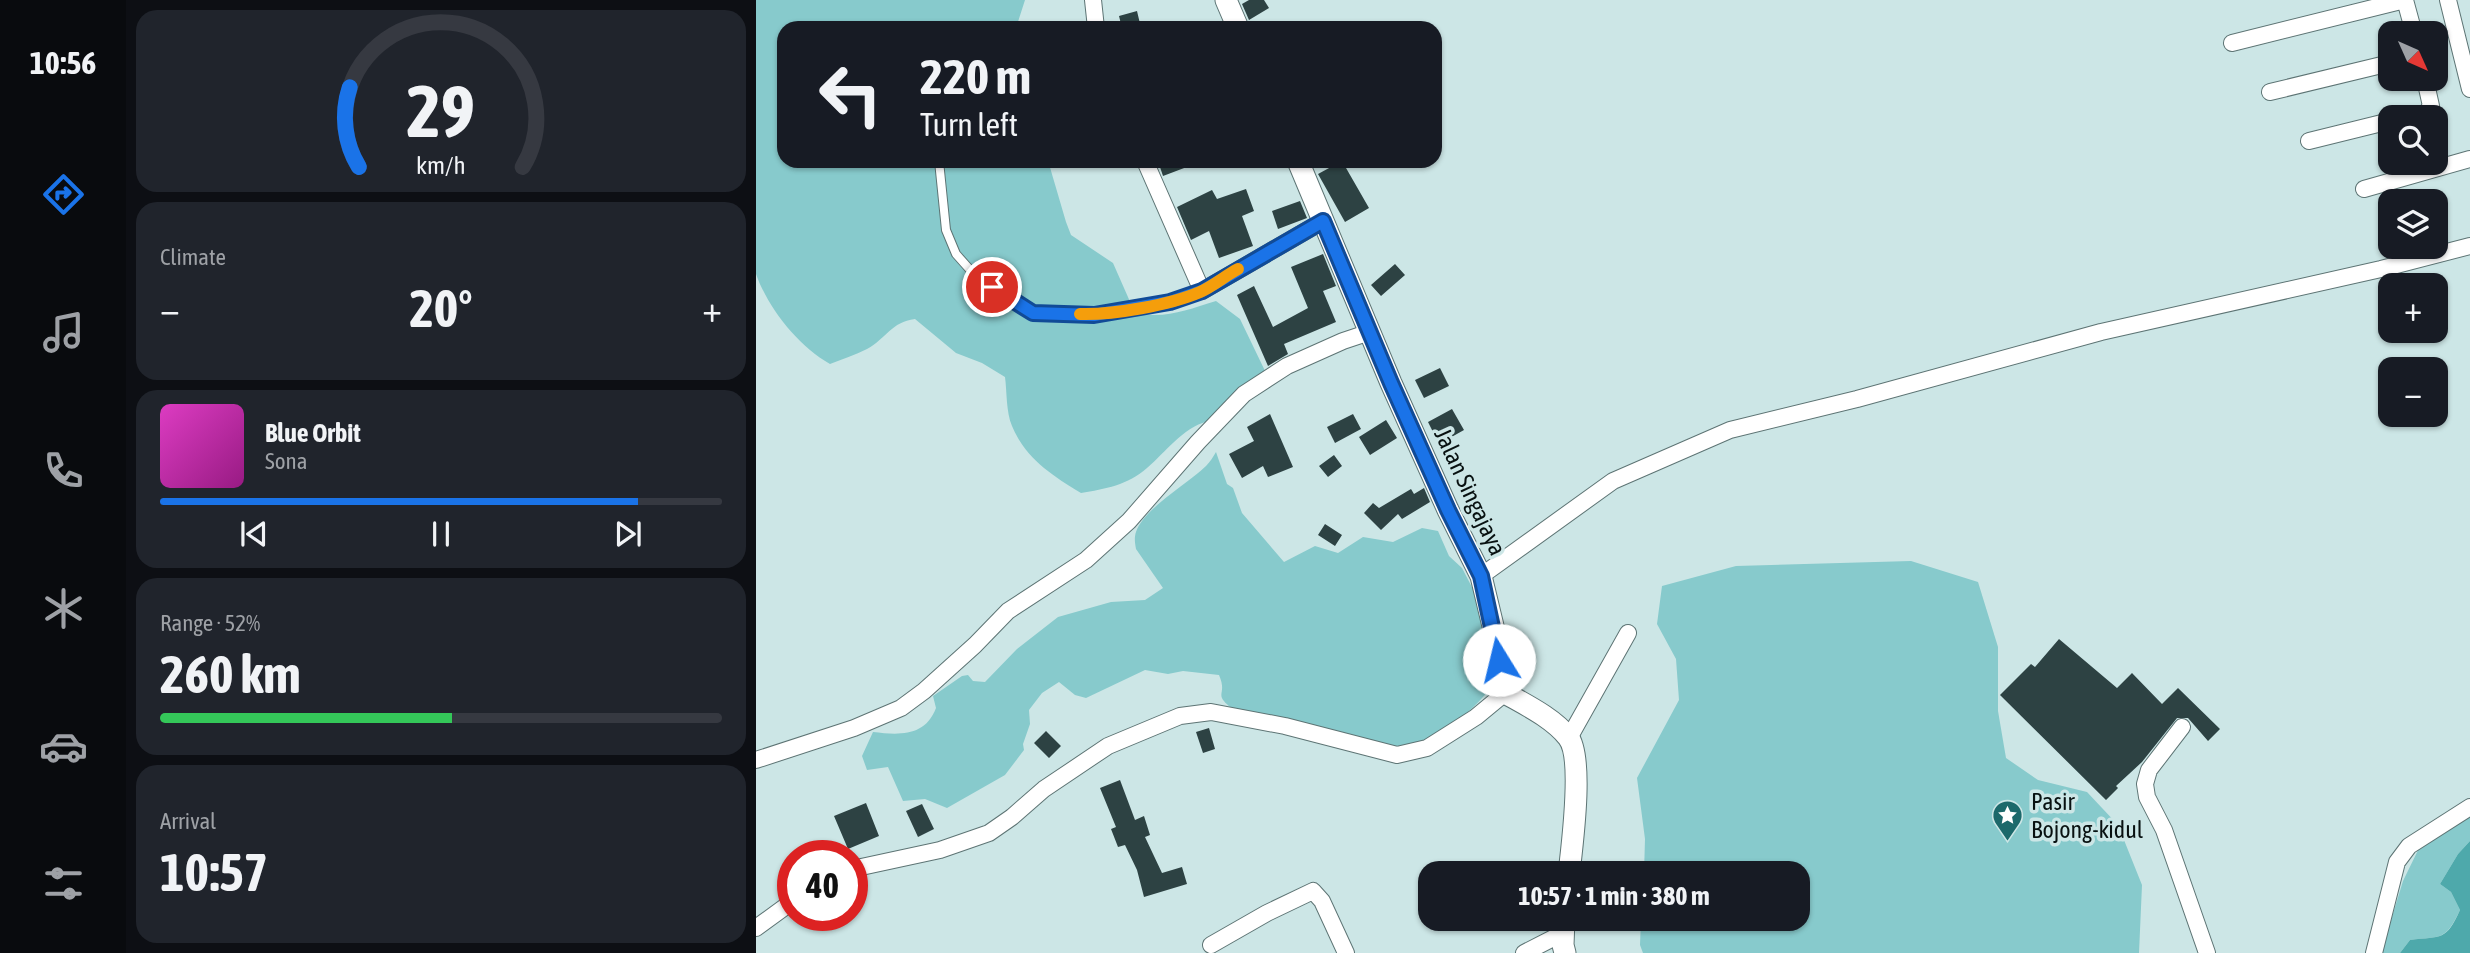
<!DOCTYPE html>
<meta charset="utf-8">
<style>
body{margin:0;font-family:"Asap Condensed",sans-serif;background:#20242c;color:#f1f3f6;height:100vh;display:flex;flex-direction:column;font-size:26px;white-space:nowrap}
*{box-sizing:border-box;margin:0}
p{font-size:23px;color:#9ea1a6}
.icon{flex:none;width:38px;height:38px;fill:none;stroke:currentColor;stroke-width:2;stroke-linecap:round;stroke-linejoin:round}
.map{position:relative;flex:1;overflow:hidden}
.sheet{display:flex;flex-direction:column;gap:10px;padding:10px;background:#0d0f14;width:630px}
.sheet>*{flex:none}
.top-card{position:absolute;left:21px;top:21px;width:665px;height:147px;border-radius:21px;box-shadow:0 2px 5px #0004;background:#171b24;color:#f1f3f6;overflow:hidden}
.needle{width:46px;rotate:135deg}
.tools{position:absolute;left:1622px;top:21px;display:grid;gap:14px}
.tools a{display:grid;place-items:center;width:70px;height:70px;border-radius:14px;background:#171b24;box-shadow:0 2px 5px #0004;font-size:35px}
.speed{position:absolute;left:21px;top:840px;display:flex;gap:14px;font-size:35px;font-weight:700;text-align:center}
.speed>*{display:grid;place-content:center;width:91px;height:91px;border-radius:50%;background:#171b24;box-shadow:0 2px 5px #0004;line-height:1}
.speed .limit{border:10px solid #d22;background:#fff;color:#111}
.pin{position:absolute;display:grid;place-items:center;width:60px;height:60px;color:#fff;margin:-30px;border:4px solid #fff;border-radius:50%;box-shadow:0 2px 7px #0007}
.me{position:absolute;width:77px;margin:-38px;rotate:351deg;stroke-linejoin:round;filter:drop-shadow(0 0 5px #0008)}
.turn{display:flex;align-items:center;gap:24px;height:147px;padding:0 28px;font-size:32px}
.turn .icon{width:91px;height:91px;stroke-width:2.5}
.turn b{display:block;font-size:49px;line-height:60px}
.big{font-size:52px;font-weight:700;line-height:1.1}
.sheet .widget{flex:1;display:flex;flex-direction:column;justify-content:center;gap:10px;min-width:0;padding:0 24px;border-radius:21px;background:#20242c}
.sheet .dial{align-items:center;gap:0}
.dial svg{height:182px;overflow:visible;fill:none;stroke:#363941;stroke-width:7;stroke-linecap:round;text-anchor:middle}
.dial text{fill:#f1f3f6;stroke:none}
.song{display:flex;align-items:center;gap:21px}
.cover{width:84px;height:84px;border-radius:10px;background:linear-gradient(135deg,hsl(310 70% 55%),hsl(310 70% 35%))}
.played{height:7px;border-radius:4px;background:linear-gradient(90deg,#1a73e8 85%,#363941 85%)}
.keys{display:flex;justify-content:space-around;direction:ltr}
.heat{display:flex;justify-content:space-between;align-items:center;font-size:38px;direction:ltr}
.charge{height:10px;border-radius:5px;background:linear-gradient(90deg,#34c759 52%,#363941 0)}
.trip{position:absolute;left:662px;top:861px;width:392px;height:70px;border-radius:21px;background:#171b24;box-shadow:0 2px 5px #0004;font-weight:700;line-height:70px;text-align:center}
main{display:flex;flex:1;min-height:0}
.tab-bar{display:flex;flex-direction:column;width:126px;justify-content:space-around;align-items:center;background:#090b0e;color:#9ea1a6}
.tab-bar .icon{width:49px;height:49px}
.tab-bar .current{color:#1a73e8}
.tab-bar b{font-size:32px;color:#f1f3f6}
.map>svg:first-child{display:block}
</style>
<main>
<nav class="tab-bar">
<b>10:56</b>
<svg class="icon current" aria-label="directions" viewBox="0 0 24 24"><path d="M12 3l9 9-9 9-9-9zM9 14v-3h6M13 9l2 2-2 2"/></svg>
<svg class="icon" aria-label="music" viewBox="0 0 24 24"><path d="M9 18V5l10-2v13"/><circle cx="6" cy="18" r="3"/><circle cx="16" cy="16" r="3"/></svg>
<svg class="icon" aria-label="phone" viewBox="0 0 24 24"><path d="M5 4h4l2 5-3 2q2 4 5 5l2-3 5 2v4C11 20 4 13 5 4z"/></svg>
<svg class="icon" aria-label="climate" viewBox="0 0 24 24"><path d="M12 3v18M4 7l16 10M4 17L20 7"/></svg>
<svg class="icon" aria-label="car" viewBox="0 0 24 24"><path d="M5 17H2v-5l4-1 3-4h7l3 4 3 1v5h-3M9 17h6M6 11h13"/><circle cx="7" cy="17" r="2"/><circle cx="17" cy="17" r="2"/></svg>
<svg class="icon" aria-label="filters" viewBox="0 0 24 24"><path d="M4 7h16M4 17h16"/><circle cx="9" cy="7" r="2"/><circle cx="15" cy="17" r="2"/></svg>
</nav>
<section class="sheet">
<div class="widget dial"><svg viewBox="0 0 100 80">
<path d="M14 69A42 42 0 1 1 86 69"/>
<path d="M14 69A42 42 0 0 1 10 34" stroke="#1a73e8"/>
<text x="50" y="56" font-size="32" font-weight="700">29</text>
<text x="50" y="72" font-size="11">km/h</text>
</svg></div>
<div class="widget"><p>Climate</p>
<div class="heat"><a>−</a><b class="big">20°</b><a>+</a></div>
</div>
<div class="widget">
<div class="song"><i class="cover"></i><div><b>Blue Orbit</b><p>Sona</p></div></div>
<div class="played"></div>
<div class="keys"><svg class="icon" aria-label="previous" viewBox="0 0 24 24"><path d="M18 5L8 12l10 7zM5 5v14"/></svg><svg class="icon" aria-label="pause" viewBox="0 0 24 24"><path d="M8 5v14M16 5v14"/></svg><svg class="icon" aria-label="next" viewBox="0 0 24 24"><path d="M6 5l10 7-10 7zM19 5v14"/></svg></div>
</div>
<div class="widget"><p>Range · 52%</p><b class="big">260 km</b><div class="charge"></div></div>
<div class="widget"><p>Arrival</p><b class="big">10:57</b></div>
</section>
<div class="map">
<svg width="1714" height="953" viewBox="0 0 1714 953">
<rect width="100%" height="100%" fill="#cce6e6"/>
<!-- green -->
<path fill="#87cacc" d="M 0,0 L 269,0 L 260,28 L 28,28 L 28,161 L 295,161 L 293,164 L 310,222 L 315,235 L 357,263 L 379,313 C 410,319 431,310 460,301 L 484,319 L 510,373 L 452,421 C 425,429 411,451 391,468 C 372,485 349,489 325,493 C 296,475 270,459 256,426 C 250,412 251,392 249,377 L 226,363 L 200,353 L 159,319 C 135,322 131,338 111,349 C 99,355 86,359 74,364 C 42,346 12,308 0,274 Z
M 460,452 L 471,484 L 477,488 L 486,513 L 528,562 L 559,546 L 582,553 L 607,537 L 637,542 L 666,528 L 682,531 L 693,556 L 706,568 L 718,591 L 735,653 L 735,688 C 715,712 684,739 652,746 C 645,747 637,746 630,746 L 482,713 C 453,692 473,698 463,675 L 427,671 L 412,674 L 389,670 L 330,698 L 319,695 L 303,682 L 286,693 L 273,710 L 274,724 L 267,744 L 268,750 L 249,775 L 191,808 L 169,799 L 147,801 L 132,767 L 111,770 L 106,756 L 117,732 C 143,735 169,737 180,708 L 177,696 L 206,676 L 212,675 L 217,681 L 229,682 L 261,649 L 302,617 L 355,602 L 389,600 L 407,588 L 380,549 C 379,543 378,538 380,532 C 388,508 432,484 450,466 C 454,462 457,457 460,452 Z
M 1155,561 L 1222,582 L 1242,647 L 1242,711 L 1250,758 L 1282,780 L 1331,792 L 1362,825 L 1386,885 L 1383,953 L 887,953 L 884,945 L 885,919 L 1041,919 L 1041,873 L 888,873 L 889,839 L 881,778 L 923,700 L 920,659 L 901,624 L 906,586 L 980,566 Z
M 1714,816 L 1714,841 L 1702,854 L 1684,884 L 1695,892 L 1704,910 C 1689,941 1686,936 1654,940 L 1644,953 L 1625,953 L 1647,881 L 1666,842 Z"/>
<!-- water -->
<path fill="#4ea9ab" d="M 1714,841 L 1714,953 L 1644,953 L 1654,940 C 1686,936 1690,941 1704,910 L 1695,892 L 1684,884 L 1702,854 Z"/>
<!-- building -->
<path fill="#2d4243" d="M 493,0 L 508,0 L 513,8 L 493,20 L 486,4 Z
M 381,11 L 385,28 L 366,28 L 363,16 Z
M 402,161 L 444,161 L 444,162 L 407,176 Z
M 586,161 L 613,208 L 589,222 L 562,174 Z
M 490,189 L 498,211 L 486,216 L 497,246 L 463,258 L 453,231 L 435,240 L 421,207 L 456,190 L 461,199 Z
M 544,201 L 551,218 L 522,229 L 516,211 Z
M 567,254 L 580,286 L 567,291 L 580,322 L 528,344 L 532,354 L 512,366 L 481,295 L 498,286 L 517,327 L 552,308 L 535,267 Z
M 639,264 L 649,275 L 625,296 L 615,285 Z
M 684,368 L 693,386 L 668,398 L 659,380 Z
M 696,409 L 708,430 L 683,444 L 672,422 Z
M 514,414 L 537,467 L 512,477 L 507,466 L 486,478 L 473,454 L 498,441 L 491,427 Z
M 597,414 L 605,429 L 579,443 L 571,427 Z
M 630,420 L 641,438 L 614,455 L 603,437 Z
M 578,455 L 586,466 L 572,477 L 563,466 Z
M 668,488 L 674,502 L 646,519 L 642,514 L 625,530 L 608,513 L 617,503 L 623,508 L 655,489 L 658,494 Z
M 569,524 L 586,535 L 579,546 L 562,535 Z
M 1303,639 L 1361,688 L 1376,673 L 1406,704 L 1422,688 L 1464,729 L 1452,741 L 1432,718 L 1421,718 L 1386,762 L 1360,786 L 1362,788 L 1350,800 L 1244,695 L 1275,664 L 1279,667 Z
M 453,728 L 459,749 L 447,753 L 440,732 Z
M 290,731 L 305,746 L 293,758 L 278,743 Z
M 364,780 L 379,820 L 388,816 L 394,835 L 389,837 L 406,873 L 426,867 L 431,884 L 388,897 L 381,870 L 369,845 L 362,847 L 355,829 L 360,827 L 344,788 Z
M 110,803 L 123,836 L 92,849 L 78,816 Z
M 166,804 L 178,829 L 162,837 L 150,811 Z"/>
<g fill="none" stroke-linecap="round" stroke-linejoin="round">
<defs>
<path id="service" d="M 183,161 L 190,230 L 200,254 L 216,272 L 277,313 L 338,315 L 414,302 L 446,291"/>
<path id="minor" d="M 337,0 L 340,28
M 1649,0 L 1658,33
M 1692,0 L 1714,89
M 1476,43 L 1649,0
M 1514,92 L 1634,63
M 1650,117 L 1670,113 L 1675,106 L 1669,79
M 1553,141 L 1634,121
M 389,161 L 446,291 L 567,221
M 1608,189 L 1714,159
M 725,576 L 857,481 L 974,430 L 1101,399 L 1345,332 L 1625,269 L 1714,246
M 1426,727 L 1393,770 L 1389,784 L 1391,797 L 1408,830 L 1451,953
M 813,738 L 872,633
M 0,760 L 98,728 L 145,708 L 168,691 L 219,645 L 252,611 L 330,560 L 373,521 L 442,442 L 488,394 L 531,366 L 587,341 L 614,332
M 96,869 L 184,850 L 233,833 L 256,817 L 288,789 L 352,746 L 424,716 L 455,712 L 529,726 L 641,755 L 671,748 L 720,717 L 749,693
M 0,928 L 37,901
M 455,945 L 511,913 L 557,891 L 566,901 L 590,953
M 768,953 L 807,933
M 1618,953 L 1641,862 L 1653,846 L 1714,807"/>
<path id="tertiary" d="M 470,0 L 482,28
M 542,161 L 635,383 L 692,510 L 725,576 L 737,626 L 749,693 C 770,705 797,718 812,737 C 828,757 816,846 813,873
M 808,919 L 807,945 L 809,953"/>
</defs>
<!-- service casing -->
<use href="#service" stroke="#5d7474" stroke-width="10"/>
<!-- minor casing -->
<use href="#minor" stroke="#5d7474" stroke-width="18"/>
<!-- tertiary casing -->
<use href="#tertiary" stroke="#5d7474" stroke-width="23"/>
<!-- service -->
<use href="#service" stroke="#fff" stroke-width="8"/>
<!-- minor -->
<use href="#minor" stroke="#fff" stroke-width="16"/>
<!-- tertiary -->
<use href="#tertiary" stroke="#fff" stroke-width="21"/>
</g>
<g fill="none" stroke-linecap="round" stroke-linejoin="round">
<defs>
<path id="route" d="M 236,287 L 277,313 L 338,315 L 414,302 L 446,291 L 567,221 L 635,383 L 692,510 L 725,576 L 743,660"/>
</defs>
<!-- route casing -->
<use href="#route" stroke="#114b97" stroke-width="18"/>
<!-- route -->
<use href="#route" stroke="#1a73e8" stroke-width="12"/>
<!-- slow -->
<path stroke="#f59e0b" stroke-width="12" d="M 324,314 C 357,315 414,305 444,292 C 457,286 469,276 482,269"/>
</g>
<!-- icons -->
<defs>
<symbol id="sight-pin" viewBox="-11 -11 22 30"><path d="M0 17L-7.5 6A9.5 9.5 0 1 1 7.5 6Z" fill="#1c696b" stroke="#cce6e6"/><path d="M0-6L1.8-2.2L6-1.7L2.9 1.2L3.7 5.4L0 3.3L-3.7 5.4L-2.9 1.2L-6-1.7L-1.8-2.2Z" fill="#fff"/></symbol>
</defs>
<g fill-rule="evenodd">
<use href="#sight-pin" x="1234" y="798" width="35" height="47"/>
</g>
<g text-anchor="middle" stroke-width="7" stroke-linejoin="round" paint-order="stroke">
<!-- street labels -->
<g font-size="24" fill="#081111" stroke="#cce6e6">
<text transform="translate(714 492) rotate(65)" y="8">Jalan Singajaya</text>
</g>
<!-- poi labels -->
<g font-size="24" fill="#081111" stroke="#cce6e6" text-anchor="start">
<text x="1275" y="810">Pasir<tspan x="1275" dy="28">Bojong-kidul</tspan></text>
</g>
</g>
</svg>
<div class="tools">
<a><svg class="needle" viewBox="-14 -14 28 28"><path d="M0-13l5 13h-10z" fill="#e53935"/><path d="M0 13l5-13h-10z" fill="#9ea1a6"/></svg></a>
<a><svg class="icon" aria-label="search" viewBox="0 0 24 24"><circle cx="10" cy="10" r="6"/><path d="M15 15l6 6"/></svg></a>
<a><svg class="icon" aria-label="layers" viewBox="0 0 24 24"><path d="M12 4l9 5-9 5-9-5zM3 14l9 5 9-5"/></svg></a>
<a>+</a>
<a>−</a>
</div>
<div class="speed"><div class="limit">40</div></div>
<div class="pin" style="left:236px;top:287px;background:#d93025"><svg class="icon" aria-label="arrive" viewBox="0 0 24 24"><path d="M6 21V4h12l-3 4 3 4H6"/></svg></div>
<svg class="me" style="left:743px;top:660px" viewBox="-20 -20 40 40"><circle r="19" fill="#fff"/><path d="M0-13L10 11 0 6-10 11z" fill="#1a73e8"/></svg>
<div class="trip">10:57 · 1 min · 380 m</div>
<div class="top-card">
<div class="turn"><svg class="icon" aria-label="left" viewBox="0 0 24 24"><path d="M17 20v-9H6M10 6l-5 5 5 5"/></svg><div><b>220 m</b>Turn left</div></div>
</div>
</div>
</main>
